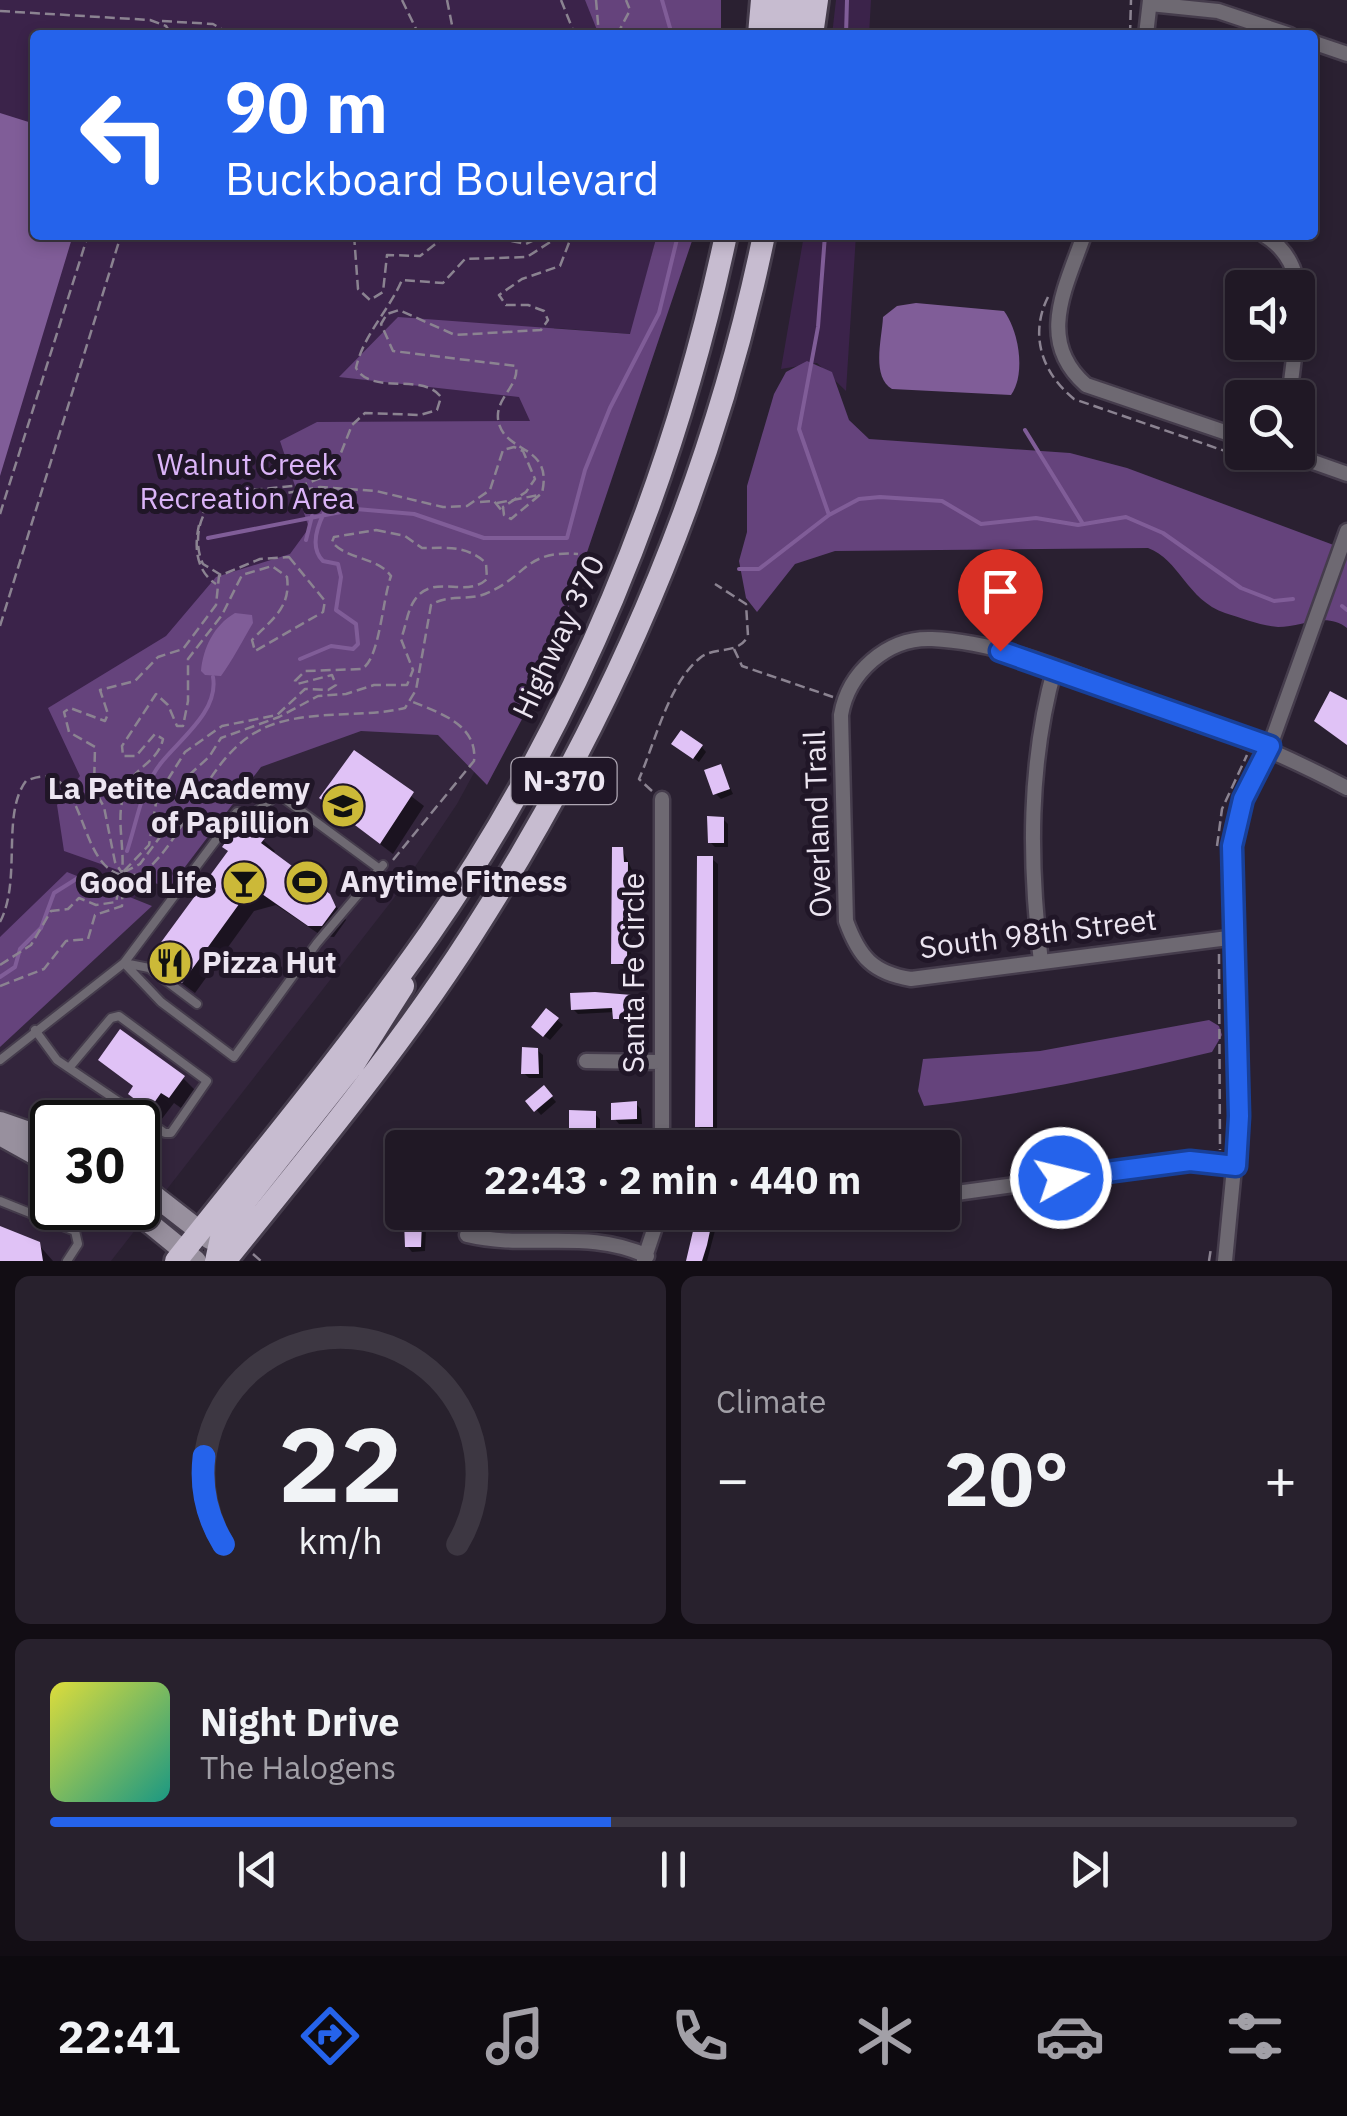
<!DOCTYPE html>
<meta charset="utf-8">
<style>
body{margin:0;font-family:"IBM Plex Sans",sans-serif;background:#28212d;color:#f1f3f6;height:100vh;display:flex;flex-direction:column;font-size:38px;white-space:nowrap}
*{box-sizing:border-box;margin:0}
p{font-size:32px;color:#a2a0a7}
.icon{flex:none;width:55px;height:55px;fill:none;stroke:currentColor;stroke-width:2;stroke-linecap:round;stroke-linejoin:round}
.map{position:relative;height:1261px;overflow:hidden}
.side{display:flex;flex-direction:column;gap:15px;padding:15px;background:#120d14;flex:1}
.side>*{flex:none}
.banner{position:absolute;left:30px;top:30px;width:1288px;height:210px;border-radius:10px;box-shadow:0 5px 15px #0003,0 0 0 2px #3d3742;background:#2563eb;color:#fff;overflow:hidden}
.buttons{position:absolute;left:1225px;top:270px;display:grid;gap:20px}
.buttons a{display:grid;place-items:center;width:90px;height:90px;border-radius:10px;background:#201825;box-shadow:0 5px 15px #0003,0 0 0 2px #3d3742;font-size:50px}
.speed{position:absolute;left:30px;top:1100px;display:flex;gap:20px;font-size:50px;font-weight:700;text-align:center}
.speed>*{display:grid;place-content:center;width:130px;height:130px;border-radius:50%;background:#201825;box-shadow:0 5px 15px #0003,0 0 0 2px #3d3742;line-height:1}
.speed .limit{border:5px solid #111;border-radius:15px;background:#fff;color:#111}
.pin{position:absolute;display:grid;place-items:center;width:85px;height:85px;color:#fff;margin:-102px -42px;border-radius:50% 50% 50% 0;rotate:-45deg;box-shadow:0 0 10px #0007}
.pin .icon{rotate:45deg}
.me{position:absolute;width:110px;margin:-55px;rotate:82deg;stroke-linejoin:round;filter:drop-shadow(0 0 8px #0008)}
.turn{display:flex;align-items:center;gap:35px;height:210px;padding:0 30px;font-size:45px}
.turn .icon{width:130px;height:130px;stroke-width:2.5}
.turn b{display:block;font-size:70px;line-height:85px}
.big{font-size:75px;font-weight:800;line-height:1.1}
.side .card{flex:1;display:flex;flex-direction:column;justify-content:center;gap:15px;min-width:0;padding:0 35px;border-radius:15px;background:#28212d}
.side .dial{align-items:center;gap:0}
.dial svg{height:260px;overflow:visible;fill:none;stroke:#3d3742;stroke-width:7;stroke-linecap:round;text-anchor:middle}
.dial text{fill:#f1f3f6;stroke:none}
.song{display:flex;align-items:center;gap:30px}
.cover{width:120px;height:120px;border-radius:15px;background:linear-gradient(135deg,hsl(60 70% 55%),hsl(170 70% 35%))}
.played{height:10px;border-radius:5px;background:linear-gradient(90deg,#2563eb 45%,#3d3742 45%)}
.keys{display:flex;justify-content:space-around;direction:ltr}
.heat{display:flex;justify-content:space-between;align-items:center;font-size:55px;direction:ltr}
.side .tiles{flex:1;display:grid;gap:15px;grid-template-columns:1fr 1fr}
.card:last-child{grid-column:span 2}
.trip{position:absolute;left:385px;top:1130px;width:575px;height:100px;border-radius:10px;background:#201825;box-shadow:0 5px 15px #0003,0 0 0 2px #3d3742;font-weight:800;line-height:100px;text-align:center}
.menu{display:flex;height:160px;justify-content:space-around;align-items:center;background:#0d0a0f;color:#a2a0a7}
.menu .icon{width:70px;height:70px}
.menu .active{color:#2563eb}
.menu b{font-size:45px;color:#f1f3f6}
.map>svg:first-child{display:block}
</style>
<div class="map">
<svg width="1347" height="1261" viewBox="0 0 1347 1261">
<rect width="100%" height="100%" fill="#2a2031"/>
<!-- built -->
<path fill="#33253c" fill-rule="evenodd" d="M 512,703 L 457,804 L 394,898 L 111,1261 L 0,1261 L 0,1016 L 238,753 ZM 52,1122 L 138,1122 L 138,1208 L 52,1208 Z"/>
<!-- green -->
<path fill="#3b234a" d="M 0,0 L 642,0 L 632,35 L 35,35 L 35,235 L 657,235 L 631,334 L 554,328 L 499,686 L 238,753 L 118,921 L 0,1016 Z
M 836,0 L 871,0 L 869,35 L 832,35 Z
M 804,235 L 856,235 L 846,391 L 817,363 L 781,369 Z"/>
<!-- forest -->
<path fill="#65437c" d="M 585,0 L 721,0 L 721,35 L 599,35 Z
M 657,235 L 694,235 L 546,674 L 487,785 L 438,735 L 361,731 L 261,767 L 169,888 L 64,851 L 57,805 L 80,776 L 48,708 L 166,636 L 216,577 L 290,554 L 309,528 L 280,441 L 317,422 L 530,421 L 519,397 L 339,377 L 398,317 L 630,334 Z
M 807,361 L 832,372 L 849,420 L 869,439 L 1070,453 L 1127,468 L 1347,550 L 1347,628 C 1326,611 1302,627 1278,627 C 1262,626 1241,618 1225,613 C 1187,600 1179,559 1148,548 L 835,551 L 795,564 L 757,612 L 746,598 L 739,561 L 747,532 L 747,486 L 774,394 L 786,372 Z
M 67,872 L 152,906 L 0,1047 L 0,937 Z
M 1209,1020 L 1219,1026 L 1222,1035 L 1212,1052 C 1116,1075 1022,1095 924,1106 L 918,1091 L 923,1059 L 1040,1051 Z"/>
<!-- water -->
<path fill="#805d98" d="M 0,113 L 35,124 L 35,235 L 73,235 L 0,476 Z
M 916,303 L 1004,311 C 1019,331 1026,374 1011,395 L 892,389 C 871,376 882,339 883,317 L 897,306 Z
M 235,613 L 252,615 L 253,623 C 244,638 231,663 221,676 L 205,675 L 201,671 C 203,648 214,625 235,613 Z"/>
<!-- shadow -->
<path fill="#0007" d="M 701,746 L 706,752 L 699,762 L 680,748 Z
M 355,753 L 424,806 L 393,854 L 334,809 Z
M 720,767 L 733,794 L 721,799 L 715,793 Z
M 723,819 L 728,824 L 728,847 L 715,847 L 710,842 Z
M 263,840 L 275,851 L 272,855 L 329,896 L 346,920 L 334,937 L 322,936 L 276,905 L 254,911 L 195,993 L 151,960 Z
M 622,849 L 632,870 L 631,968 L 614,963 Z
M 712,859 L 718,864 L 717,1131 L 703,1131 L 698,1126 Z
M 631,998 L 637,1013 L 630,1013 L 630,1023 L 621,1023 L 615,1012 L 578,1014 L 573,1009 Z
M 547,1011 L 563,1025 L 550,1040 L 539,1032 Z
M 537,1050 L 543,1055 L 543,1078 L 529,1078 L 524,1073 Z
M 101,1060 L 183,1078 L 195,1090 L 181,1108 L 174,1103 L 161,1120 L 131,1094 L 135,1088 Z
M 544,1088 L 556,1102 L 541,1115 L 529,1101 Z
M 636,1104 L 641,1109 L 642,1124 L 619,1124 L 614,1118 Z
M 595,1114 L 600,1119 L 600,1132 L 577,1132 L 571,1127 Z
M 553,1140 L 562,1140 L 563,1148 L 553,1148 Z
M 699,1212 L 717,1212 L 717,1223 L 707,1261 L 687,1261 Z
M 421,1223 L 426,1228 L 425,1251 L 412,1252 L 407,1246 Z
M 0,1229 L 39,1245 L 53,1261 L 0,1261 Z"/>
<g fill="none" stroke-linecap="round" stroke-linejoin="round">
<!-- stream -->
<path stroke="#805d98" stroke-width="4" d="M 662,0 L 672,35
M 846,35 L 847,0
M 825,235 L 818,327 L 799,429 L 829,515
M 1025,430 L 1083,524
M 208,538 L 356,509 L 414,514 L 484,538 L 567,538 L 585,470 L 610,408 L 659,313 L 678,235
M 306,540 L 312,516
M 739,569 L 759,569 L 829,515 L 859,499 L 880,497 L 942,501 L 981,524 L 1036,518 L 1078,525 L 1126,517 L 1163,533 L 1241,588 L 1274,601 L 1293,599
M 1342,606 L 1347,610
M 300,659 L 331,646 L 353,649 L 358,644 L 356,624 L 336,610 L 341,577 L 338,564 L 323,561 C 310,548 316,529 324,513
M 127,851 C 137,822 141,788 161,763 C 180,739 219,711 213,677
M 0,977 L 15,967 L 20,949 L 41,928 L 54,893 L 89,871 L 104,882 L 111,879"/>
</g>
<!-- building -->
<path fill="#e0c2f6" d="M 1330,691 L 1347,700 L 1347,745 L 1314,721 Z
M 681,730 L 703,745 L 693,759 L 671,744 Z
M 354,750 L 414,792 L 380,844 L 319,798 Z
M 721,764 L 730,789 L 713,795 L 704,770 Z
M 707,816 L 724,817 L 724,843 L 708,843 Z
M 241,821 L 265,838 L 261,843 L 330,894 L 336,907 L 322,926 L 308,926 L 262,894 L 242,900 L 182,983 L 148,960 L 228,851 L 222,847 Z
M 612,847 L 623,847 L 624,862 L 628,862 L 627,964 L 611,964 Z
M 697,856 L 713,856 L 713,1127 L 695,1127 Z
M 595,992 L 632,995 L 633,1009 L 625,1009 L 625,1019 L 613,1019 L 612,1008 L 571,1010 L 570,993 Z
M 546,1008 L 559,1018 L 543,1037 L 531,1027 Z
M 120,1029 L 185,1076 L 169,1098 L 161,1093 L 149,1110 L 128,1094 L 133,1086 L 98,1060 Z
M 522,1047 L 538,1048 L 539,1074 L 521,1074 Z
M 544,1085 L 553,1096 L 534,1112 L 525,1101 Z
M 637,1101 L 637,1119 L 611,1120 L 611,1103 Z
M 569,1110 L 596,1111 L 596,1128 L 569,1128 Z
M 697,1214 L 713,1217 L 707,1245 L 702,1261 L 686,1261 Z
M 404,1221 L 422,1221 L 421,1247 L 405,1247 Z
M 0,1226 L 40,1242 L 43,1261 L 0,1261 Z"/>
<g fill="none" stroke-linecap="round" stroke-linejoin="round">
<defs>
<path id="service" d="M 124,963 L 161,1002 L 234,1057 L 317,943 L 383,865
M 124,963 L 149,968 L 197,1004
M 35,1030 L 57,1060 L 165,1133 L 171,1133 L 207,1081 L 119,1016 L 111,1018 L 69,1068
M 0,1060 L 124,963 L 237,812 L 252,815 L 278,794 L 377,867
M 0,1201 L 75,1231 L 78,1244 L 67,1261"/>
<path id="minor" d="M 1150,4 L 1218,11 L 1290,35
M 1146,35 L 1150,0
M 1312,42 L 1347,54
M 1084,235 C 1065,289 1036,341 1086,385 L 1242,438
M 1264,235 C 1300,257 1301,292 1298,331
M 1289,398 L 1296,342
M 1285,452 L 1347,474
M 662,799 L 662,1148
M 1236,937 L 911,979 C 873,973 859,957 846,921 L 841,715 C 848,673 887,637 932,639 C 999,642 1067,671 1129,695 C 1206,724 1274,749 1347,788
M 1041,962 C 1029,863 1028,763 1055,667
M 586,1061 L 661,1062
M 760,1148 L 778,1148
M 942,1195 L 1189,1161 L 1236,1166
M 467,1235 C 528,1250 588,1228 647,1256
M 644,1260 L 660,1212
M 1225,1261 L 1239,1116 L 1232,846 L 1243,799 L 1270,746 L 1347,531"/>
<path id="secondary" d="M 0,1122 L 52,1140
M 0,1135 L 52,1164
M 138,1183 L 210,1239
M 131,1208 L 196,1261"/>
<path id="trunk" d="M 759,35 L 762,0
M 778,35 L 781,0
M 796,35 L 800,0
M 812,35 L 817,0
M 176,1261 C 262,1153 351,1046 430,933 C 575,724 673,483 726,235
M 216,1261 L 223,1229 L 353,1065 L 403,986
M 225,1261 C 310,1155 398,1050 471,936 C 610,720 712,486 764,235"/>
</defs>
<!-- service casing -->
<use href="#service" stroke="#453c4c" stroke-width="12"/>
<!-- minor casing -->
<use href="#minor" stroke="#453c4c" stroke-width="19"/>
<!-- secondary casing -->
<use href="#secondary" stroke="#453c4c" stroke-width="25"/>
<!-- trunk casing -->
<use href="#trunk" stroke="#453c4c" stroke-width="28"/>
<!-- path -->
<path stroke="#8b8391" stroke-width="2.5" stroke-dasharray="10 5" stroke-linecap="butt" d="M 402,0 L 419,35
M 447,0 L 454,35
M 561,0 L 575,35
M 596,0 L 599,35
M 0,11 L 150,20 L 166,26 L 171,34
M 162,21 L 213,24 L 232,35
M 169,35 L 204,35
M 617,35 L 630,10 L 626,0
M 1130,35 L 1131,0
M 354,235 L 358,289 L 370,300 L 383,292 L 387,255 L 420,256 L 447,235
M 482,235 L 526,244 L 545,235
M 1048,297 C 1029,335 1042,373 1074,399 L 1280,470
M 480,502 L 494,501 L 502,511
M 497,503 L 539,495
M 203,513 L 212,497 L 220,493 L 303,485 L 333,473 L 352,425 L 365,413 L 420,415 L 437,410 L 441,397 C 423,372 372,396 356,368 C 363,335 390,309 402,280 L 443,283 L 465,259 L 527,257 L 561,235
M 0,514 L 88,235
M 199,525 C 194,547 196,571 216,584
M 376,530 L 405,536 L 422,548 C 447,548 466,545 486,563 L 487,579 C 466,599 432,572 414,601 C 407,612 406,626 401,639 L 413,670 L 407,685 L 374,685 L 346,694 L 318,696 L 279,717 L 221,738 L 209,757 L 188,776 L 163,833 L 140,864 L 122,873 L 149,845 L 157,797 L 185,752 L 222,726 L 277,715 L 305,689 L 328,690 L 336,685 L 332,675 L 297,684 L 295,681 L 305,671 L 362,669 C 380,658 382,601 391,576 C 378,557 347,560 332,542 L 334,537 Z
M 289,557 L 325,601 L 323,612 L 255,651 L 252,640 C 272,619 291,608 287,577 L 272,566 L 242,575 L 222,615 L 188,659 L 188,701 L 183,726 L 177,726 L 168,705 L 156,694 L 122,746 L 123,756 L 136,756 L 155,734 L 163,739 C 158,763 132,768 125,790 C 115,818 125,845 122,873 L 115,862 L 104,807 L 94,789 L 95,747 L 69,732 L 64,712 L 70,708 L 105,721 L 108,714 L 100,690 L 135,681 L 158,657 L 183,649 L 216,605 L 219,576 L 260,559 Z
M 221,575 L 203,564 C 193,543 198,511 218,498 L 260,498 L 320,487 L 376,491 L 443,507 L 467,506 L 490,490 L 503,450 L 514,447 L 523,451 L 535,479 L 526,492 L 503,507 L 504,515 L 511,519 L 542,493 C 553,445 508,454 499,424 C 492,399 520,387 516,366 L 393,351 L 381,324 L 387,314 L 399,310 L 455,335 L 541,330 L 548,320 L 544,311 L 528,305 L 506,305 L 499,295 L 522,279 L 560,266 L 572,235
M 0,626 L 121,235
M 734,649 L 742,666 L 833,697
M 652,791 L 639,779 C 655,743 668,684 700,658 C 716,645 737,656 748,636 L 746,604 L 715,584
M 1217,846 L 1222,809 L 1247,755
M 393,860 L 474,761 C 478,725 440,713 413,702
M 0,922 C 22,880 1,814 26,781 C 95,749 70,896 143,873 C 194,831 206,747 274,724 C 316,710 362,718 405,708 L 416,690 L 431,605 C 447,594 467,601 485,594 C 527,577 524,550 578,554
M 1219,954 L 1220,1150
M 0,965 L 31,945 L 51,911 L 68,909 L 79,898 L 96,905 L 116,902 L 122,874
M 0,986 L 44,969 L 66,941 L 88,939 L 95,915 L 122,906 L 123,874
M 253,1254 L 261,1261
M 1209,1261 L 1211,1248"/>
<!-- service -->
<use href="#service" stroke="#6e6972" stroke-width="8"/>
<!-- minor -->
<use href="#minor" stroke="#6e6972" stroke-width="14"/>
<!-- secondary -->
<use href="#secondary" stroke="#98909e" stroke-width="20"/>
<!-- trunk -->
<use href="#trunk" stroke="#c7bcd0" stroke-width="22"/>
</g>
<g fill="none" stroke-linecap="round" stroke-linejoin="round">
<defs>
<path id="route" d="M 1000,651 L 1270,746 L 1243,799 L 1232,846 L 1239,1116 L 1236,1166 L 1190,1161 L 1061,1178"/>
</defs>
<!-- route casing -->
<use href="#route" stroke="#184099" stroke-width="25"/>
<!-- route -->
<use href="#route" stroke="#2563eb" stroke-width="18"/>
</g>
<!-- icons -->
<defs>
<symbol id="school-disc" viewBox="-11 -11 22 22"><circle r="9.5" fill="#ccb938" stroke="#201627"/><path d="M0-5L7-2L0 1L-7-2ZM-4 1L0 2.5L4 1V4Q0 6-4 4Z" fill="#111"/></symbol>
<symbol id="stadium-disc" viewBox="-11 -11 22 22"><circle r="9.5" fill="#ccb938" stroke="#201627"/><path d="M0-5a6.5 5 0 1 0 0 10a6.5 5 0 1 0 0-10ZM-3.5-1.8h7v3.6h-7Z" fill="#111"/></symbol>
<symbol id="bar-disc" viewBox="-11 -11 22 22"><circle r="9.5" fill="#ccb938" stroke="#201627"/><path d="M-6-5H6L.8 .8V4.5H3.5V6h-7V4.5H-.8V.8Z" fill="#111"/></symbol>
<symbol id="restaurant-disc" viewBox="-11 -11 22 22"><circle r="9.5" fill="#ccb938" stroke="#201627"/><path d="M-5-6h1v4h1v-4h1v4h1v-4h1v5L-1.5 .5V6h-2V.5L-5-1ZM5-6V6H3V1.5H1.5Q1.5-4 5-6Z" fill="#111"/></symbol>
</defs>
<g fill-rule="evenodd">
<use href="#school-disc" x="318" y="781" width="50" height="50"/>
<use href="#stadium-disc" x="282" y="857" width="50" height="50"/>
<use href="#bar-disc" x="219" y="858" width="50" height="50"/>
<use href="#restaurant-disc" x="145" y="938" width="50" height="50"/>
</g>
<g text-anchor="middle" stroke-width="10" stroke-linejoin="round" paint-order="stroke">
<!-- shield labels -->
<rect fill="#201627" stroke="#afa7b4" stroke-width="2.5" x="511.5" y="758" width="105" height="46" rx="8"/>
<g font-size="28" font-weight="bold" fill="#ece5f1">
<text x="564" y="791">N-370</text>
</g>
<!-- park labels -->
<g font-size="30" fill="#dbb4f8" stroke="#201627">
<text x="247" y="475">Walnut Creek<tspan x="247" dy="34">Recreation Area</tspan></text>
</g>
<!-- street labels -->
<g font-size="30" fill="#ece5f1" stroke="#201627">
<text transform="translate(559 637) rotate(-65)" y="10">Highway 370</text>
<text transform="translate(818 824) rotate(-92)" y="10">Overland Trail</text>
<text transform="translate(1038 934) rotate(-7)" y="10">South 98th Street</text>
<text transform="translate(634 973) rotate(-90)" y="10">Santa Fe Circle</text>
</g>
<!-- poi labels -->
<g font-size="30" font-weight="bold" fill="#ece5f1" stroke="#201627" text-anchor="end">
<text x="310" y="799">La Petite Academy<tspan x="310" dy="34">of Papillion</tspan></text>
<text x="340" y="892" text-anchor="start">Anytime Fitness</text>
<text x="212" y="893">Good Life</text>
<text x="202" y="973" text-anchor="start">Pizza Hut</text>
</g>
</g>
</svg>
<div class="buttons">
<a><svg class="icon" aria-label="sound" viewBox="0 0 24 24"><path d="M4 9h4l5-4v14l-5-4H4zM17 9q2 3 0 6"/></svg></a>
<a><svg class="icon" aria-label="search" viewBox="0 0 24 24"><circle cx="10" cy="10" r="6"/><path d="M15 15l6 6"/></svg></a>
</div>
<div class="speed"><div class="limit">30</div></div>
<div class="pin" style="left:1000px;top:651px;background:#d93025"><svg class="icon" aria-label="arrive" viewBox="0 0 24 24"><path d="M6 21V4h12l-3 4 3 4H6"/></svg></div>
<svg class="me" style="left:1061px;top:1178px" viewBox="-20 -20 40 40"><circle r="17" fill="#2563eb" stroke="#fff" stroke-width="3"/><path d="M0-11L8 9 0 5-8 9z" fill="#fff"/></svg>
<div class="trip">22:43 · 2 min · 440 m</div>
<div class="banner">
<div class="turn"><svg class="icon" aria-label="left" viewBox="0 0 24 24"><path d="M17 20v-9H6M10 6l-5 5 5 5"/></svg><div><b>90 m</b>Buckboard Boulevard</div></div>
</div>
</div>
<section class="side">
<div class="tiles">
<div class="card dial"><svg viewBox="0 0 100 80">
<path d="M14 69A42 42 0 1 1 86 69"/>
<path d="M14 69A42 42 0 0 1 8 42" stroke="#2563eb"/>
<text x="50" y="56" font-size="32" font-weight="700">22</text>
<text x="50" y="72" font-size="11">km/h</text>
</svg></div>
<div class="card"><p>Climate</p>
<div class="heat"><a>−</a><b class="big">20°</b><a>+</a></div>
</div>
<div class="card">
<div class="song"><i class="cover"></i><div><b>Night Drive</b><p>The Halogens</p></div></div>
<div class="played"></div>
<div class="keys"><svg class="icon" aria-label="previous" viewBox="0 0 24 24"><path d="M18 5L8 12l10 7zM5 5v14"/></svg><svg class="icon" aria-label="pause" viewBox="0 0 24 24"><path d="M8 5v14M16 5v14"/></svg><svg class="icon" aria-label="next" viewBox="0 0 24 24"><path d="M6 5l10 7-10 7zM19 5v14"/></svg></div>
</div>
</div>
</section>
<nav class="menu">
<b>22:41</b>
<svg class="icon active" aria-label="directions" viewBox="0 0 24 24"><path d="M12 3l9 9-9 9-9-9zM9 14v-3h6M13 9l2 2-2 2"/></svg>
<svg class="icon" aria-label="music" viewBox="0 0 24 24"><path d="M9 18V5l10-2v13"/><circle cx="6" cy="18" r="3"/><circle cx="16" cy="16" r="3"/></svg>
<svg class="icon" aria-label="phone" viewBox="0 0 24 24"><path d="M5 4h4l2 5-3 2q2 4 5 5l2-3 5 2v4C11 20 4 13 5 4z"/></svg>
<svg class="icon" aria-label="climate" viewBox="0 0 24 24"><path d="M12 3v18M4 7l16 10M4 17L20 7"/></svg>
<svg class="icon" aria-label="car" viewBox="0 0 24 24"><path d="M5 17H2v-5l4-1 3-4h7l3 4 3 1v5h-3M9 17h6M6 11h13"/><circle cx="7" cy="17" r="2"/><circle cx="17" cy="17" r="2"/></svg>
<svg class="icon" aria-label="filters" viewBox="0 0 24 24"><path d="M4 7h16M4 17h16"/><circle cx="9" cy="7" r="2"/><circle cx="15" cy="17" r="2"/></svg>
</nav>
